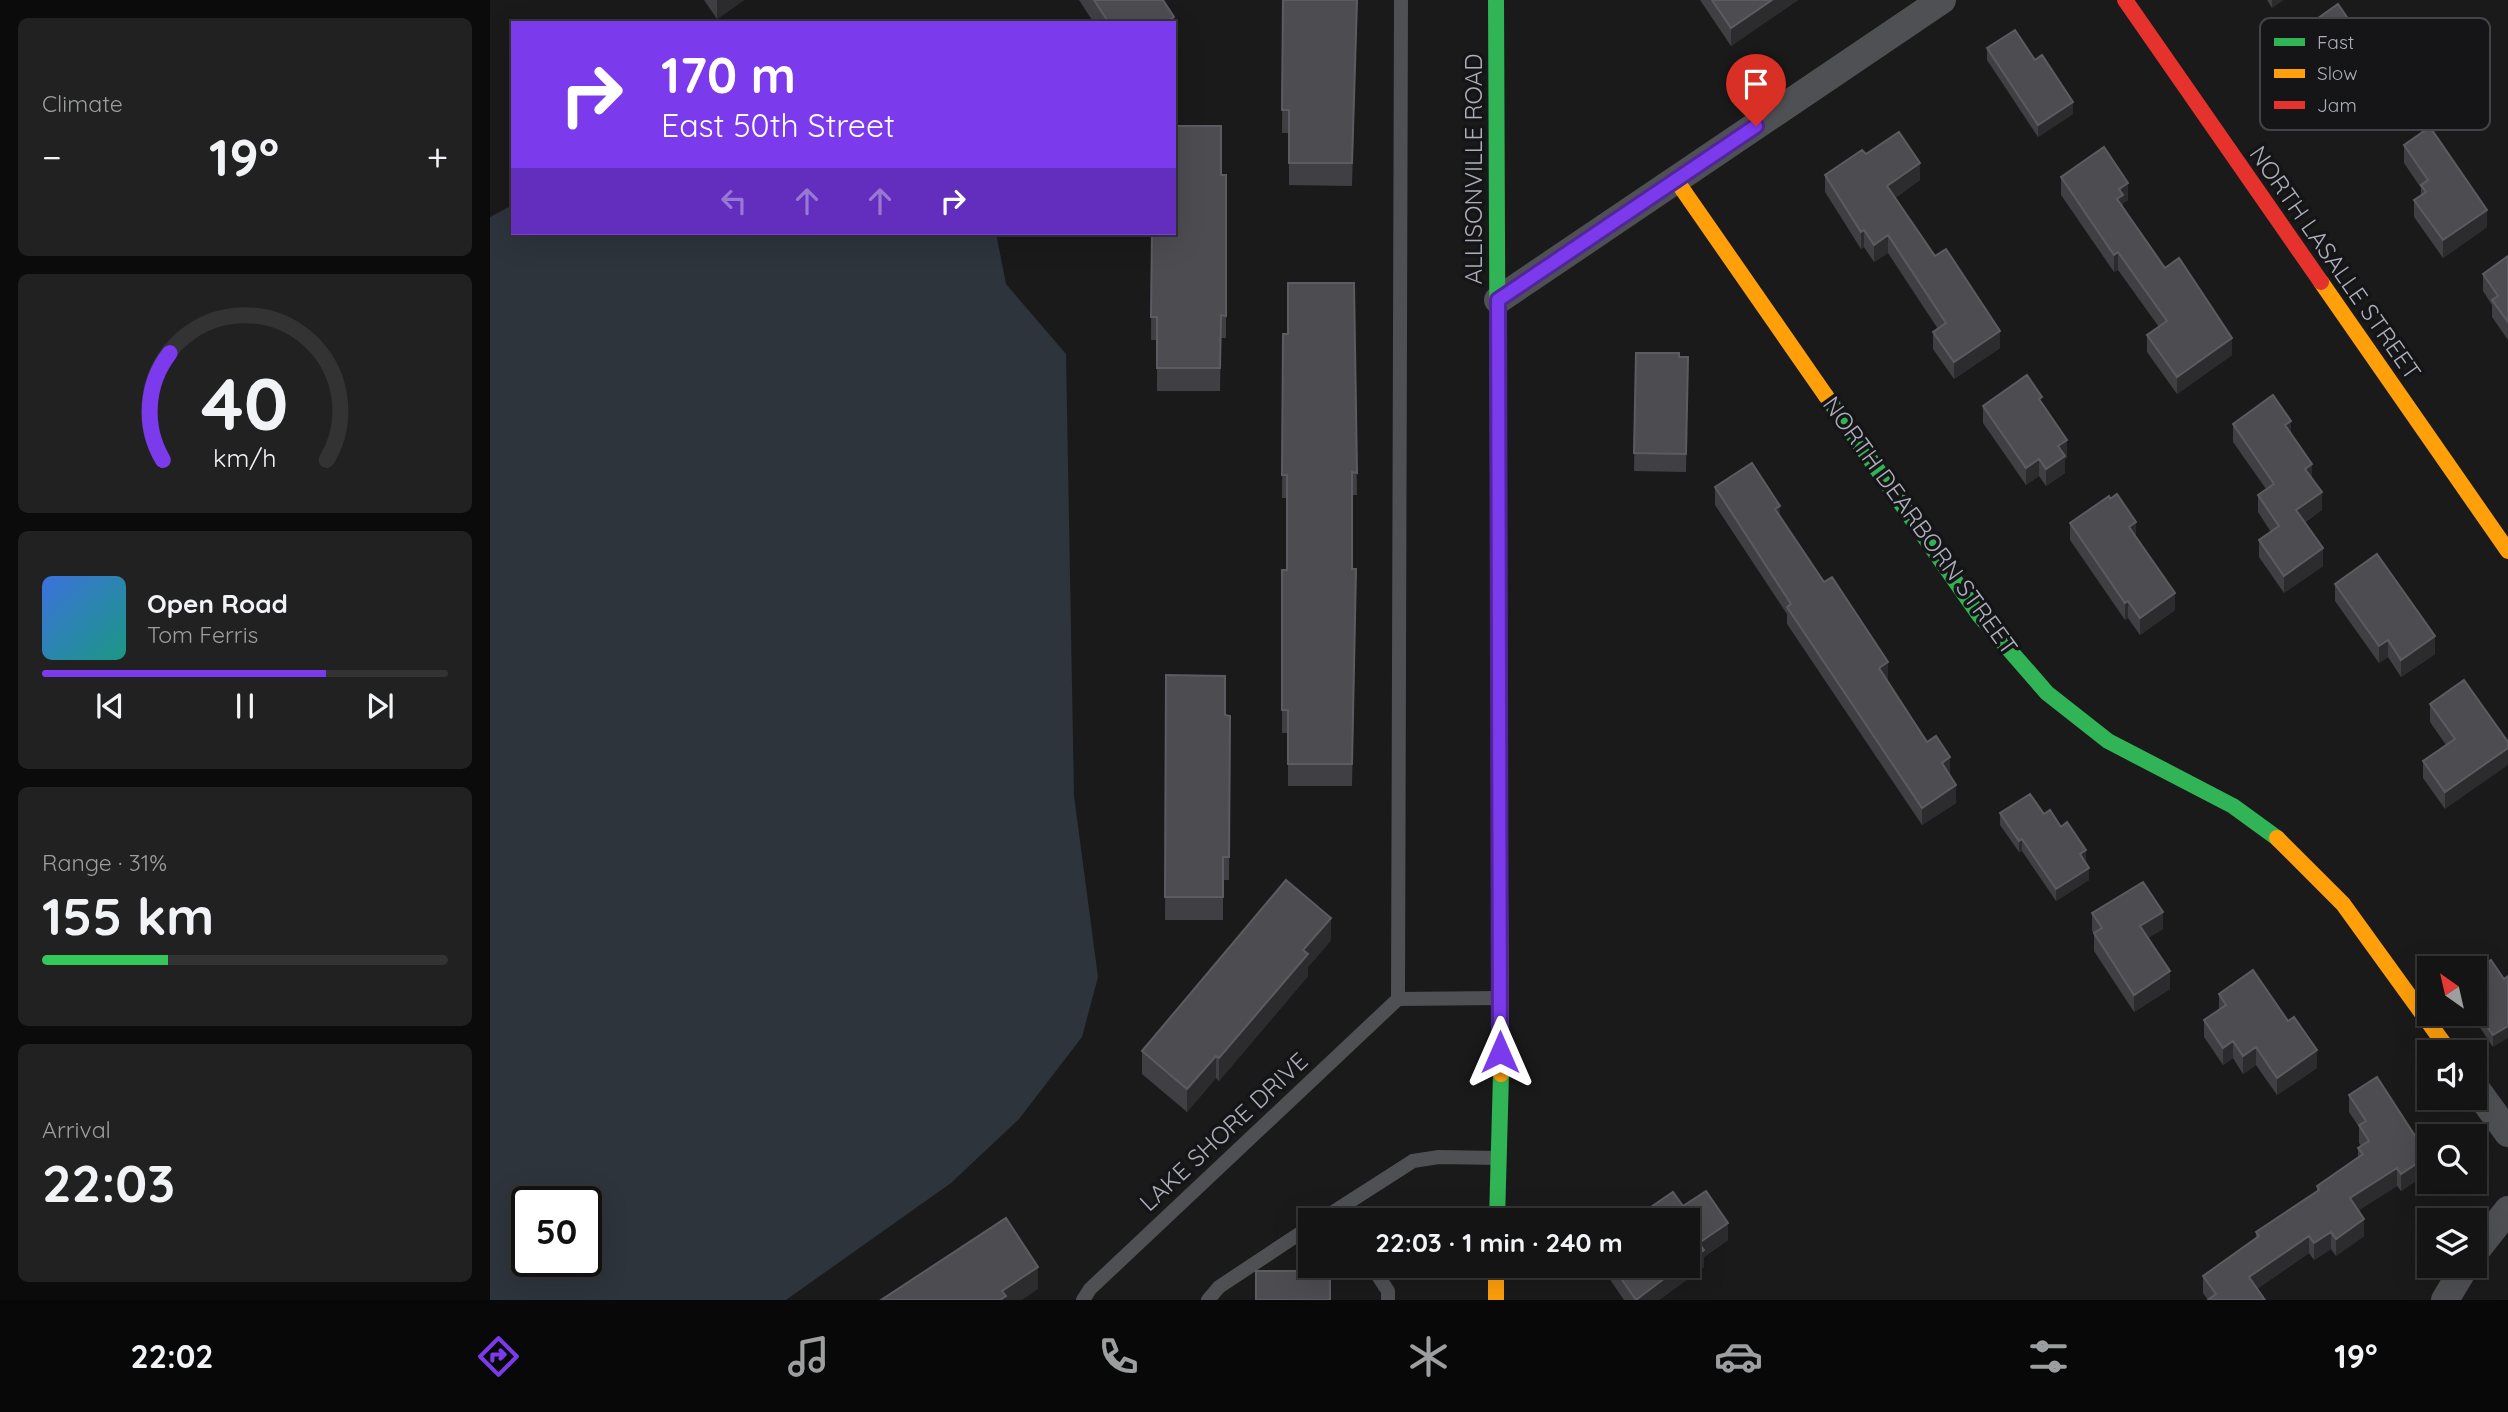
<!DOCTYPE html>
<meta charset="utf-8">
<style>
body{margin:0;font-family:Quicksand,sans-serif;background:#212122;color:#f1f3f6;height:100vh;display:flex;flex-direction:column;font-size:26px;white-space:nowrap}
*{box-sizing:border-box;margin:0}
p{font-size:23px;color:#9d9ea0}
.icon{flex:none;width:38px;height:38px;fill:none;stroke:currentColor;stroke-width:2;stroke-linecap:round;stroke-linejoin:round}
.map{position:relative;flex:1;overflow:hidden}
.side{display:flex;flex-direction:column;gap:18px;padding:18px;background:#0b0b0b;width:490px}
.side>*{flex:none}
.guide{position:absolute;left:21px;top:21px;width:665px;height:214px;border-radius:0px;box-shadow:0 7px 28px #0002,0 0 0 2px #333334;background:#7c3aed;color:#fff;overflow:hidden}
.needle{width:46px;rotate:326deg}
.buttons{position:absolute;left:1927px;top:956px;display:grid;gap:14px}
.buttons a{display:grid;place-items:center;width:70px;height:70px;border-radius:0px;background:#141414;box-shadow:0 7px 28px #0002,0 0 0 2px #333334;font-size:35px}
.speed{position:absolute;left:21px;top:1186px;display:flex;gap:14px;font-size:35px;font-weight:700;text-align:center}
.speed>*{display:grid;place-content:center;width:91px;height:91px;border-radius:50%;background:#141414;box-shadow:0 7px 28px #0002,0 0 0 2px #333334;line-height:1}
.speed .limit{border:4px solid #111;border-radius:10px;background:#fff;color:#111}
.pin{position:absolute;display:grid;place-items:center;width:60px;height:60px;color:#fff;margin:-72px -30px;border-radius:50% 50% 50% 0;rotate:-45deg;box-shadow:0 0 7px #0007}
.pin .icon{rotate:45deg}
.me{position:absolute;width:77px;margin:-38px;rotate:0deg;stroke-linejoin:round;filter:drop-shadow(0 0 5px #0008)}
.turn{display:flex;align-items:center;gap:24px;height:147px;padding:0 35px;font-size:32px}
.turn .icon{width:91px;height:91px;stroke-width:2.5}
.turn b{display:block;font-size:49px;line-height:60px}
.lanes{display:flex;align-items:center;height:66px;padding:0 35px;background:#0003;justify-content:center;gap:35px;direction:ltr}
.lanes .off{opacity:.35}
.big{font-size:52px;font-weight:700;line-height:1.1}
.side .card{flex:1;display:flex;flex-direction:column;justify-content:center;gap:10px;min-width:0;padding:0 24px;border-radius:10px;background:#212122}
.side .dial{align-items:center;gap:0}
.dial svg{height:182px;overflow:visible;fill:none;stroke:#333334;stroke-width:7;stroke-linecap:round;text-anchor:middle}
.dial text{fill:#f1f3f6;stroke:none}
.song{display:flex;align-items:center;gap:21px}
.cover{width:84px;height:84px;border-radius:10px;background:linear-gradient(135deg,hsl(220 70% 55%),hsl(170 70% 35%))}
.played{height:7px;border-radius:4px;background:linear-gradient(90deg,#7c3aed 70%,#333334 70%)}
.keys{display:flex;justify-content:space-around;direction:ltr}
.heat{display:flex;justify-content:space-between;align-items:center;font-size:38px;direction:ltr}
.charge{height:10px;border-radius:5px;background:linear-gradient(90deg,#34c759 31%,#333334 0)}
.trip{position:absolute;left:808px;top:1208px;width:402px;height:70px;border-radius:0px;background:#141414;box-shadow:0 7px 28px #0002,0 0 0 2px #333334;font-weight:700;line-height:70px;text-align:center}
.menu{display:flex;height:112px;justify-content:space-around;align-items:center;background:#080808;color:#9d9ea0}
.menu .icon{width:49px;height:49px}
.menu .active{color:#7c3aed}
.menu b{font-size:32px;color:#f1f3f6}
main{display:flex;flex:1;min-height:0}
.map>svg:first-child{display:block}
</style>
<main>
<section class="side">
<div class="card"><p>Climate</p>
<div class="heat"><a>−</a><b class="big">19°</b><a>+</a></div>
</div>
<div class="card dial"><svg viewBox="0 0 100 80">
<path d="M14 69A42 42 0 1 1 86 69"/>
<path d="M14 69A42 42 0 0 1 17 22" stroke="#7c3aed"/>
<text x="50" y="56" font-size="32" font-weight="700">40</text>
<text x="50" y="72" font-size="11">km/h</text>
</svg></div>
<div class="card">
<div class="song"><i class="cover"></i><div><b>Open Road</b><p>Tom Ferris</p></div></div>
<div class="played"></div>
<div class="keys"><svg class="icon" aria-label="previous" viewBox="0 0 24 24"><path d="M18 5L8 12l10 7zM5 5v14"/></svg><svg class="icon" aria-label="pause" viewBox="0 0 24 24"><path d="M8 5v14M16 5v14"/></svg><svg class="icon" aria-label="next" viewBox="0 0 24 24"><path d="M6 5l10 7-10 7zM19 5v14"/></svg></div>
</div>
<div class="card"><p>Range · 31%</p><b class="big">155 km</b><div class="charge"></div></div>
<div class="card"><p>Arrival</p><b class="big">22:03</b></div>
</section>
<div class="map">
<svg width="2018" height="1300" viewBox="0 0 2018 1300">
<rect width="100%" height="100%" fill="#1a1a1b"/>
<!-- water -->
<path fill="#2e343c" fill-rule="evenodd" d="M 23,205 L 23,233 L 506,233 L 516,284 L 576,354 L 584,796 L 608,977 L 592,1037 L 529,1119 L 461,1183 L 296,1300 L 0,1300 L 0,217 ZM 37,1202 L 96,1202 L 96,1262 L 37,1262 Z"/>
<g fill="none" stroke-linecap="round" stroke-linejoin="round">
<!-- lane -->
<path stroke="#4f5053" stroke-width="14" d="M 908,999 L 911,0
M 908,999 L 1009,998
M 831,1220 L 923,1161 L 949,1157 L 1008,1158
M 881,1265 L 898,1291 L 898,1300
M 593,1300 L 600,1289 L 908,999
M 718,1300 L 729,1287 L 821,1226"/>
<!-- street -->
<path stroke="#4f5053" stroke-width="28" d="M 1008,300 L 1452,0
M 1984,1086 L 2018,1133
M 1984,1253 L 2018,1210
M 1955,1300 L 1976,1265"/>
<!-- fast -->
<path stroke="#30b455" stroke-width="16" d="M 1006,0 L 1009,707
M 1336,396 L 1489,615 L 1557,693 L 1618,741 L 1743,806 L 1787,838
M 1007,1220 L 1011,1074"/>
<!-- slow -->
<path stroke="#ff9f0a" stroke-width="16" d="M 1186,180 L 1336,396
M 1831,282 L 2018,551
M 1009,707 L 1011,1074
M 1787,838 L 1853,904 L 1960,1052
M 1006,1265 L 1006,1300"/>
<!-- jam -->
<path stroke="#e5322d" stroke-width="16" d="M 1635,0 L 1831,282"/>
</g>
<!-- wall -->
<path fill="#404044" d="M 214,0 L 254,0 L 227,19 Z
M 589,0 L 673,0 L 684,17 L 684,39 L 684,23 L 604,23 Z
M 793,0 L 867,0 L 862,186 L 799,185 L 799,133 L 792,133 Z
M 1210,0 L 1308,0 L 1241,46 Z
M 1777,0 L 1793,0 L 1782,8 Z
M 1810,31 L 1907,107 L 1875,129 L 1858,104 L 1852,109 L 1810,48 Z
M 1497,48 L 1545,60 L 1583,114 L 1548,137 L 1497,60 Z
M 1914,145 L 1997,227 L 1953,258 L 1924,217 L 1924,200 L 1931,195 L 1931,188 L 1914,163 Z
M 1376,154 L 1430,180 L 1405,198 L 1510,348 L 1464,379 L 1443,349 L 1443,332 L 1448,329 L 1398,253 L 1384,262 L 1374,247 L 1371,249 L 1335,192 L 1335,175 Z
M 731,175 L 736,175 L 736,338 L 731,338 L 730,391 L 667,391 L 667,340 L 661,340 L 662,233 Z
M 1571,177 L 1638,200 L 1633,203 L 1633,208 L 1675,268 L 1742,355 L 1687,394 L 1657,352 L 1657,335 L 1669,327 L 1628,270 L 1624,272 L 1571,195 Z
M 2018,256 L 2018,340 L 2002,317 L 2002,305 L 1993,291 L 1993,274 Z
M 864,283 L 867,495 L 862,495 L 862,569 L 866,592 L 862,786 L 798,786 L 798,733 L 792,733 L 792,570 L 797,570 L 797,498 L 792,498 L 793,334 L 798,334 Z
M 1146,353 L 1198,357 L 1196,472 L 1144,471 Z
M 1552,404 L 1577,458 L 1575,459 L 1575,473 L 1556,486 L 1549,476 L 1536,485 L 1493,423 L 1493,406 Z
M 1743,424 L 1801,434 L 1822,478 L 1832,510 L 1815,522 L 1833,566 L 1794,593 L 1769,557 L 1769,540 L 1781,532 L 1768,512 L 1768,495 L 1776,489 L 1743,442 Z
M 1225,487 L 1290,516 L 1398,680 L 1397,681 L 1460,775 L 1466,803 L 1432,825 L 1297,624 L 1297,614 L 1225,505 Z
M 1580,523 L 1646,537 L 1685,610 L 1650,635 L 1638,618 L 1635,620 L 1580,540 Z
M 1845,584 L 1945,654 L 1911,677 L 1898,657 L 1889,663 L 1845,601 Z
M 676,675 L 735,715 L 740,716 L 739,880 L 733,880 L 733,920 L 675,920 Z
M 1974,680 L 1955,809 L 1933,778 L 1933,761 L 1956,745 L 1940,722 L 1940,704 Z
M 1510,813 L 1554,814 L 1596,862 L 1599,880 L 1566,901 L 1532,851 L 1529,852 L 1510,825 Z
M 1602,913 L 1673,929 L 1658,938 L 1680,989 L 1644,1012 L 1604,951 L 1604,934 L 1602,931 Z
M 841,940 L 818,967 L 818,976 L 729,1081 L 726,1078 L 697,1112 L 652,1074 L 652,1051 Z
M 1984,972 L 2014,979 L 2003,1047 L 1980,1013 L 1984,1013 Z
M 1729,994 L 1827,1068 L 1787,1095 L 1766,1065 L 1753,1074 L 1743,1058 L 1733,1065 L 1714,1037 L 1714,1020 L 1729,1010 Z
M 1859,1095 L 1938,1173 L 1911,1191 L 1907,1186 L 1869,1210 L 1874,1236 L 1846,1256 L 1841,1249 L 1824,1260 L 1819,1253 L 1767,1289 L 1718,1300 L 1713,1293 L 1713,1276 L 1766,1238 L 1766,1232 L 1827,1191 L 1827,1186 L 1868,1157 L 1868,1148 L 1871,1146 L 1869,1143 L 1869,1127 L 1859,1112 Z
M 1193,1206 L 1238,1240 L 1214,1257 L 1214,1267 L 1169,1300 L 1134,1300 L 1110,1265 L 1199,1265 Z"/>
<!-- shaded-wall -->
<path fill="#2c2c2e" d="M 227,0 L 254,0 L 227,19 Z
M 1282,0 L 1308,0 L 1241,46 L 1241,28 Z
M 1782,0 L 1793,0 L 1782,8 Z
M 684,17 L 684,39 L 684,23 L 675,23 Z
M 1858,87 L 1858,104 L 1852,109 L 1852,92 Z
M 1907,90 L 1907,107 L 1875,129 L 1875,112 Z
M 1583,102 L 1583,114 L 1548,137 L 1548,125 Z
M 1430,163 L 1430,180 L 1397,203 L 1397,186 Z
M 1638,183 L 1638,200 L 1633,203 L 1633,212 L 1627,199 L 1629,189 Z
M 1997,210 L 1997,227 L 1953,258 L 1953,240 Z
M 1374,230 L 1374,247 L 1371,249 L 1371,232 Z
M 1398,235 L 1398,253 L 1384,262 L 1384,245 Z
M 1628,252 L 1628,270 L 1624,272 L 1624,255 Z
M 1510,331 L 1510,348 L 1464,379 L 1464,362 Z
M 1742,338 L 1742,355 L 1687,394 L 1687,377 Z
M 1801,421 L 1801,438 L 1795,425 Z
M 1577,440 L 1577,458 L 1575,459 L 1575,473 L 1556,486 L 1556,469 L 1568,446 Z
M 1549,459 L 1549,476 L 1536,485 L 1536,468 Z
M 1822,464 L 1822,481 L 1815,469 Z
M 1832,492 L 1832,510 L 1806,527 L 1806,510 Z
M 1290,506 L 1290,523 L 1285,509 Z
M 1646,522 L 1646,539 L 1639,527 Z
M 1833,548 L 1833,566 L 1794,593 L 1794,576 Z
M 1685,593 L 1685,610 L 1650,635 L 1650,618 Z
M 1638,601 L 1638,618 L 1635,620 L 1635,603 Z
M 1945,636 L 1945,654 L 1911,677 L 1911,660 Z
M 1898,640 L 1898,657 L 1889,663 L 1889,646 Z
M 1398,662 L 1398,680 L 1389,686 L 1389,668 Z
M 2018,748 L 2018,765 L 1955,809 L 1955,792 Z
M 1460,757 L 1460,775 L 1452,780 L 1452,763 Z
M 1466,785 L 1466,803 L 1432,825 L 1432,808 Z
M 1532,839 L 1532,851 L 1529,852 L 1529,841 Z
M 1596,850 L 1596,862 L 1590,866 L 1590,854 Z
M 1599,868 L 1599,880 L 1566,901 L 1566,889 Z
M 1673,912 L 1673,929 L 1650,943 L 1650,926 Z
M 841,918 L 841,940 L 818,967 L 818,976 L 729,1081 L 729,1058 L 813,950 Z
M 1680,971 L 1680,989 L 1644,1012 L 1644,995 Z
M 2018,1026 L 2018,1038 L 2003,1047 L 2003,1035 Z
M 1743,1041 L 1743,1058 L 1733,1065 L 1733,1048 Z
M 1766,1047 L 1766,1065 L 1753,1074 L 1753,1056 Z
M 1827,1050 L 1827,1068 L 1787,1095 L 1787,1078 Z
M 726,1056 L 726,1078 L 697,1112 L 697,1089 Z
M 1938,1156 L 1938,1173 L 1911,1191 L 1911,1174 Z
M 1907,1168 L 1907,1186 L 1860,1216 L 1860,1198 Z
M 1874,1219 L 1874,1236 L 1846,1256 L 1846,1239 Z
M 1238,1223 L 1238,1240 L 1214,1257 L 1214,1267 L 1169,1300 L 1146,1300 L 1192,1265 L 1199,1265 L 1199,1261 L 1209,1243 Z
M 1841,1232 L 1841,1249 L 1824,1260 L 1824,1243 Z
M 1819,1236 L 1819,1253 L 1759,1295 L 1759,1277 Z
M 548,1267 L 548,1289 L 532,1300 L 510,1300 L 512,1291 Z"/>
<!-- building -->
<path fill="#4c4c51" stroke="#5b5c61" stroke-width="2" d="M 604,0 L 673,0 L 684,17 L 675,23 L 619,23 Z
M 793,0 L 867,0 L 862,163 L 799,163 L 799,110 L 792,110 Z
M 1222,0 L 1282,0 L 1241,28 Z
M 1848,4 L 1907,90 L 1875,112 L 1858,87 L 1852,92 L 1810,31 Z
M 1525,30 L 1545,60 L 1552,55 L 1583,102 L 1548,125 L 1497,48 Z
M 684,126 L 731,126 L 731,175 L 736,175 L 736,316 L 731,315 L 730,368 L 667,368 L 667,317 L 661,317 L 662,233 L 684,233 Z
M 1940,127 L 1997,210 L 1953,240 L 1924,200 L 1936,192 L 1931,185 L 1938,180 L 1914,145 Z
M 1409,132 L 1430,163 L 1397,186 L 1445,256 L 1456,249 L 1510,331 L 1464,362 L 1443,332 L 1456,323 L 1398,235 L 1384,245 L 1374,230 L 1371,232 L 1335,175 L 1372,150 L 1376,154 Z
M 1614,147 L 1638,183 L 1629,189 L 1633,195 L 1627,199 L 1675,268 L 1689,258 L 1742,338 L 1687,377 L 1657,335 L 1677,321 L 1628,252 L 1624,255 L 1571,177 Z
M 2018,256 L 2018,322 L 2002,300 L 2008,296 L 1993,274 Z
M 798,283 L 864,283 L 867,473 L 862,472 L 862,569 L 866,569 L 862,764 L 798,764 L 798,710 L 792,710 L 792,570 L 797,570 L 797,475 L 792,475 L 793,334 L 798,334 Z
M 1146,353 L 1189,353 L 1189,357 L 1198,357 L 1196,454 L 1144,453 Z
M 1537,375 L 1552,397 L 1549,399 L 1577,440 L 1568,446 L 1575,456 L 1556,469 L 1549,459 L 1536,468 L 1493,406 Z
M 1783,395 L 1801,421 L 1795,425 L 1822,464 L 1815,469 L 1832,492 L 1806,510 L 1833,548 L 1794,576 L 1769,540 L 1789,526 L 1768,495 L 1784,484 L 1743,424 Z
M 1262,463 L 1290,506 L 1285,509 L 1334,582 L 1342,577 L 1398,662 L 1389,668 L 1437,742 L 1446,736 L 1460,757 L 1452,763 L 1466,785 L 1432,808 L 1297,607 L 1301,604 L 1225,487 Z
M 1627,494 L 1646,522 L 1639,527 L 1685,593 L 1650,618 L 1638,601 L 1635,603 L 1580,523 L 1619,496 L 1620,499 Z
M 1887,554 L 1945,636 L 1911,660 L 1898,640 L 1889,646 L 1845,584 Z
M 676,675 L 735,676 L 735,715 L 740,716 L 739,857 L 733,857 L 733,897 L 675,897 Z
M 1974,680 L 2018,742 L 2018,748 L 1955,792 L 1933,761 L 1965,739 L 1940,704 Z
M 1540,794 L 1554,814 L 1560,810 L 1571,827 L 1577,822 L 1596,850 L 1590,854 L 1599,868 L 1566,889 L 1532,839 L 1529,841 L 1510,813 Z
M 796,880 L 841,918 L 813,950 L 818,954 L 729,1058 L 726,1056 L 697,1089 L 652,1051 Z
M 1653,882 L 1673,912 L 1650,926 L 1680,971 L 1644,995 L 1604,933 L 1612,928 L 1602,913 Z
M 2001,960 L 2014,979 L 2018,976 L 2018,1026 L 2003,1035 L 1984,1008 L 1984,999 L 1989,996 L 1984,989 L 1984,972 Z
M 1763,970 L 1798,1021 L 1804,1017 L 1827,1050 L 1787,1078 L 1766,1047 L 1753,1056 L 1743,1041 L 1733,1048 L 1714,1020 L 1736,1005 L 1729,994 Z
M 1887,1077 L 1938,1156 L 1911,1174 L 1907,1168 L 1860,1198 L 1874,1219 L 1846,1239 L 1841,1232 L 1824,1243 L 1819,1236 L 1759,1277 L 1775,1300 L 1718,1300 L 1726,1294 L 1713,1276 L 1769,1236 L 1766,1232 L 1829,1190 L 1827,1186 L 1873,1154 L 1868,1148 L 1879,1141 L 1869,1125 L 1876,1121 L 1859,1095 Z
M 1216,1191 L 1238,1223 L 1209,1243 L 1214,1250 L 1199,1261 L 1199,1220 L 1142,1220 L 1183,1192 L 1193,1206 Z
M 516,1218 L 548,1267 L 512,1291 L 516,1296 L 510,1300 L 391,1300 Z
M 1122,1265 L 1192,1265 L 1146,1300 Z
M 766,1271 L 840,1271 L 840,1300 L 766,1300 Z"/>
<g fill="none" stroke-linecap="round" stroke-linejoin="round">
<defs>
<path id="route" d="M 1010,1052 L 1008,300 L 1266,126"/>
</defs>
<!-- route casing -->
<use href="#route" stroke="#51269a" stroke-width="18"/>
<!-- route -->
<use href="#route" stroke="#7c3aed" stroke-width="12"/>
</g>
<g text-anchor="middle" stroke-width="7" stroke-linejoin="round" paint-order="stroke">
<!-- street labels -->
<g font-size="24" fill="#adb0bb" stroke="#151417">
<text transform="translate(984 169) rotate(-90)" y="8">ALLISONVILLE ROAD</text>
<text transform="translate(1845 263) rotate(55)" y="8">NORTH LASALLE STREET</text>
<text transform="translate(1430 526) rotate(54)" y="8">NORTH DEARBORN STREET</text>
<text transform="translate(734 1132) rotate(-43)" y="8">LAKE SHORE DRIVE</text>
</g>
</g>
<!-- legend -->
<rect x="1770" y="18" width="230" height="112" rx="10" fill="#151417" stroke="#434348" stroke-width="2"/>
<rect x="1784" y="38" width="31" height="8" fill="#30b455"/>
<rect x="1784" y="69" width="31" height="9" fill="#ff9f0a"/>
<rect x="1784" y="101" width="31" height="8" fill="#e5322d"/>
<g font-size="19" fill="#adb0bb">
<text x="1827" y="49">Fast</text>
<text x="1827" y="80">Slow</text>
<text x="1827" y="112">Jam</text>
</g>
</svg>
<div class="buttons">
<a><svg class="needle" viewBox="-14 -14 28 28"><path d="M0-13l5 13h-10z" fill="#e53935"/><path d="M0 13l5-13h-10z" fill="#9d9ea0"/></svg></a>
<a><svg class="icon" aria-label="sound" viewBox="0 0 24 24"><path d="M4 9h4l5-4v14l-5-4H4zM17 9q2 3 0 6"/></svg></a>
<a><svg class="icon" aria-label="search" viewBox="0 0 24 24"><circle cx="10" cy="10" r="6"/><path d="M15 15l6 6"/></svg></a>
<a><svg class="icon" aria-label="layers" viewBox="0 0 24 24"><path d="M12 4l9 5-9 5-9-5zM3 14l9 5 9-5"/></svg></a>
</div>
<div class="speed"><div class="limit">50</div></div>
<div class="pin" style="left:1266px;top:126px;background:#d93025"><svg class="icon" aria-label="arrive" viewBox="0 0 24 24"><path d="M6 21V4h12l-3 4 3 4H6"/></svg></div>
<svg class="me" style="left:1010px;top:1052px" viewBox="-20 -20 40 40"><path d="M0-17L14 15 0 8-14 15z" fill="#7c3aed" stroke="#fff" stroke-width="4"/></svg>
<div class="trip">22:03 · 1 min · 240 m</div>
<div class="guide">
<div class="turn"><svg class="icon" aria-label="right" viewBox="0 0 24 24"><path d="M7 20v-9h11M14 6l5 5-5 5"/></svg><div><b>170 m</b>East 50th Street</div></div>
<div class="lanes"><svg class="icon off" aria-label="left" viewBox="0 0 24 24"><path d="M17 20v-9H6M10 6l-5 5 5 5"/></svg><svg class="icon off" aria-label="ahead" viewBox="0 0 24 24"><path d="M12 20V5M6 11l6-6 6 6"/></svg><svg class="icon off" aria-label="ahead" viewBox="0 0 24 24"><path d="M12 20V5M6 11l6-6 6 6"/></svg><svg class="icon" aria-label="right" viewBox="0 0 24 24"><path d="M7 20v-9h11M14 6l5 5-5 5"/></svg></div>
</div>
</div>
</main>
<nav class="menu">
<b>22:02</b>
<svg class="icon active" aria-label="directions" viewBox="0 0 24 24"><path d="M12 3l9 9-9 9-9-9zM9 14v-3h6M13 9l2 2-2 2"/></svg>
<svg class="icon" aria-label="music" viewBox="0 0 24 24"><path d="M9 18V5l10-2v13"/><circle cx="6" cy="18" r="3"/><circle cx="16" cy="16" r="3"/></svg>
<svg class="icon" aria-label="phone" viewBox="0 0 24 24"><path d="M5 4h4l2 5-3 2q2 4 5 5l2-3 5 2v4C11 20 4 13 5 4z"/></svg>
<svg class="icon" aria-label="climate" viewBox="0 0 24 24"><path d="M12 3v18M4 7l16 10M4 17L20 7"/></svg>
<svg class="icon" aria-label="car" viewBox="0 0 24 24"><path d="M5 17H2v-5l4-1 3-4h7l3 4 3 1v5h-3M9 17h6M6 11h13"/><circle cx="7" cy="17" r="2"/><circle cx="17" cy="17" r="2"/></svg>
<svg class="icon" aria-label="filters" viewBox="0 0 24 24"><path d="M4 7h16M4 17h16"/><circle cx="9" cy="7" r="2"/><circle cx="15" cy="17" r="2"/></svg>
<b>19°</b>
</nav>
